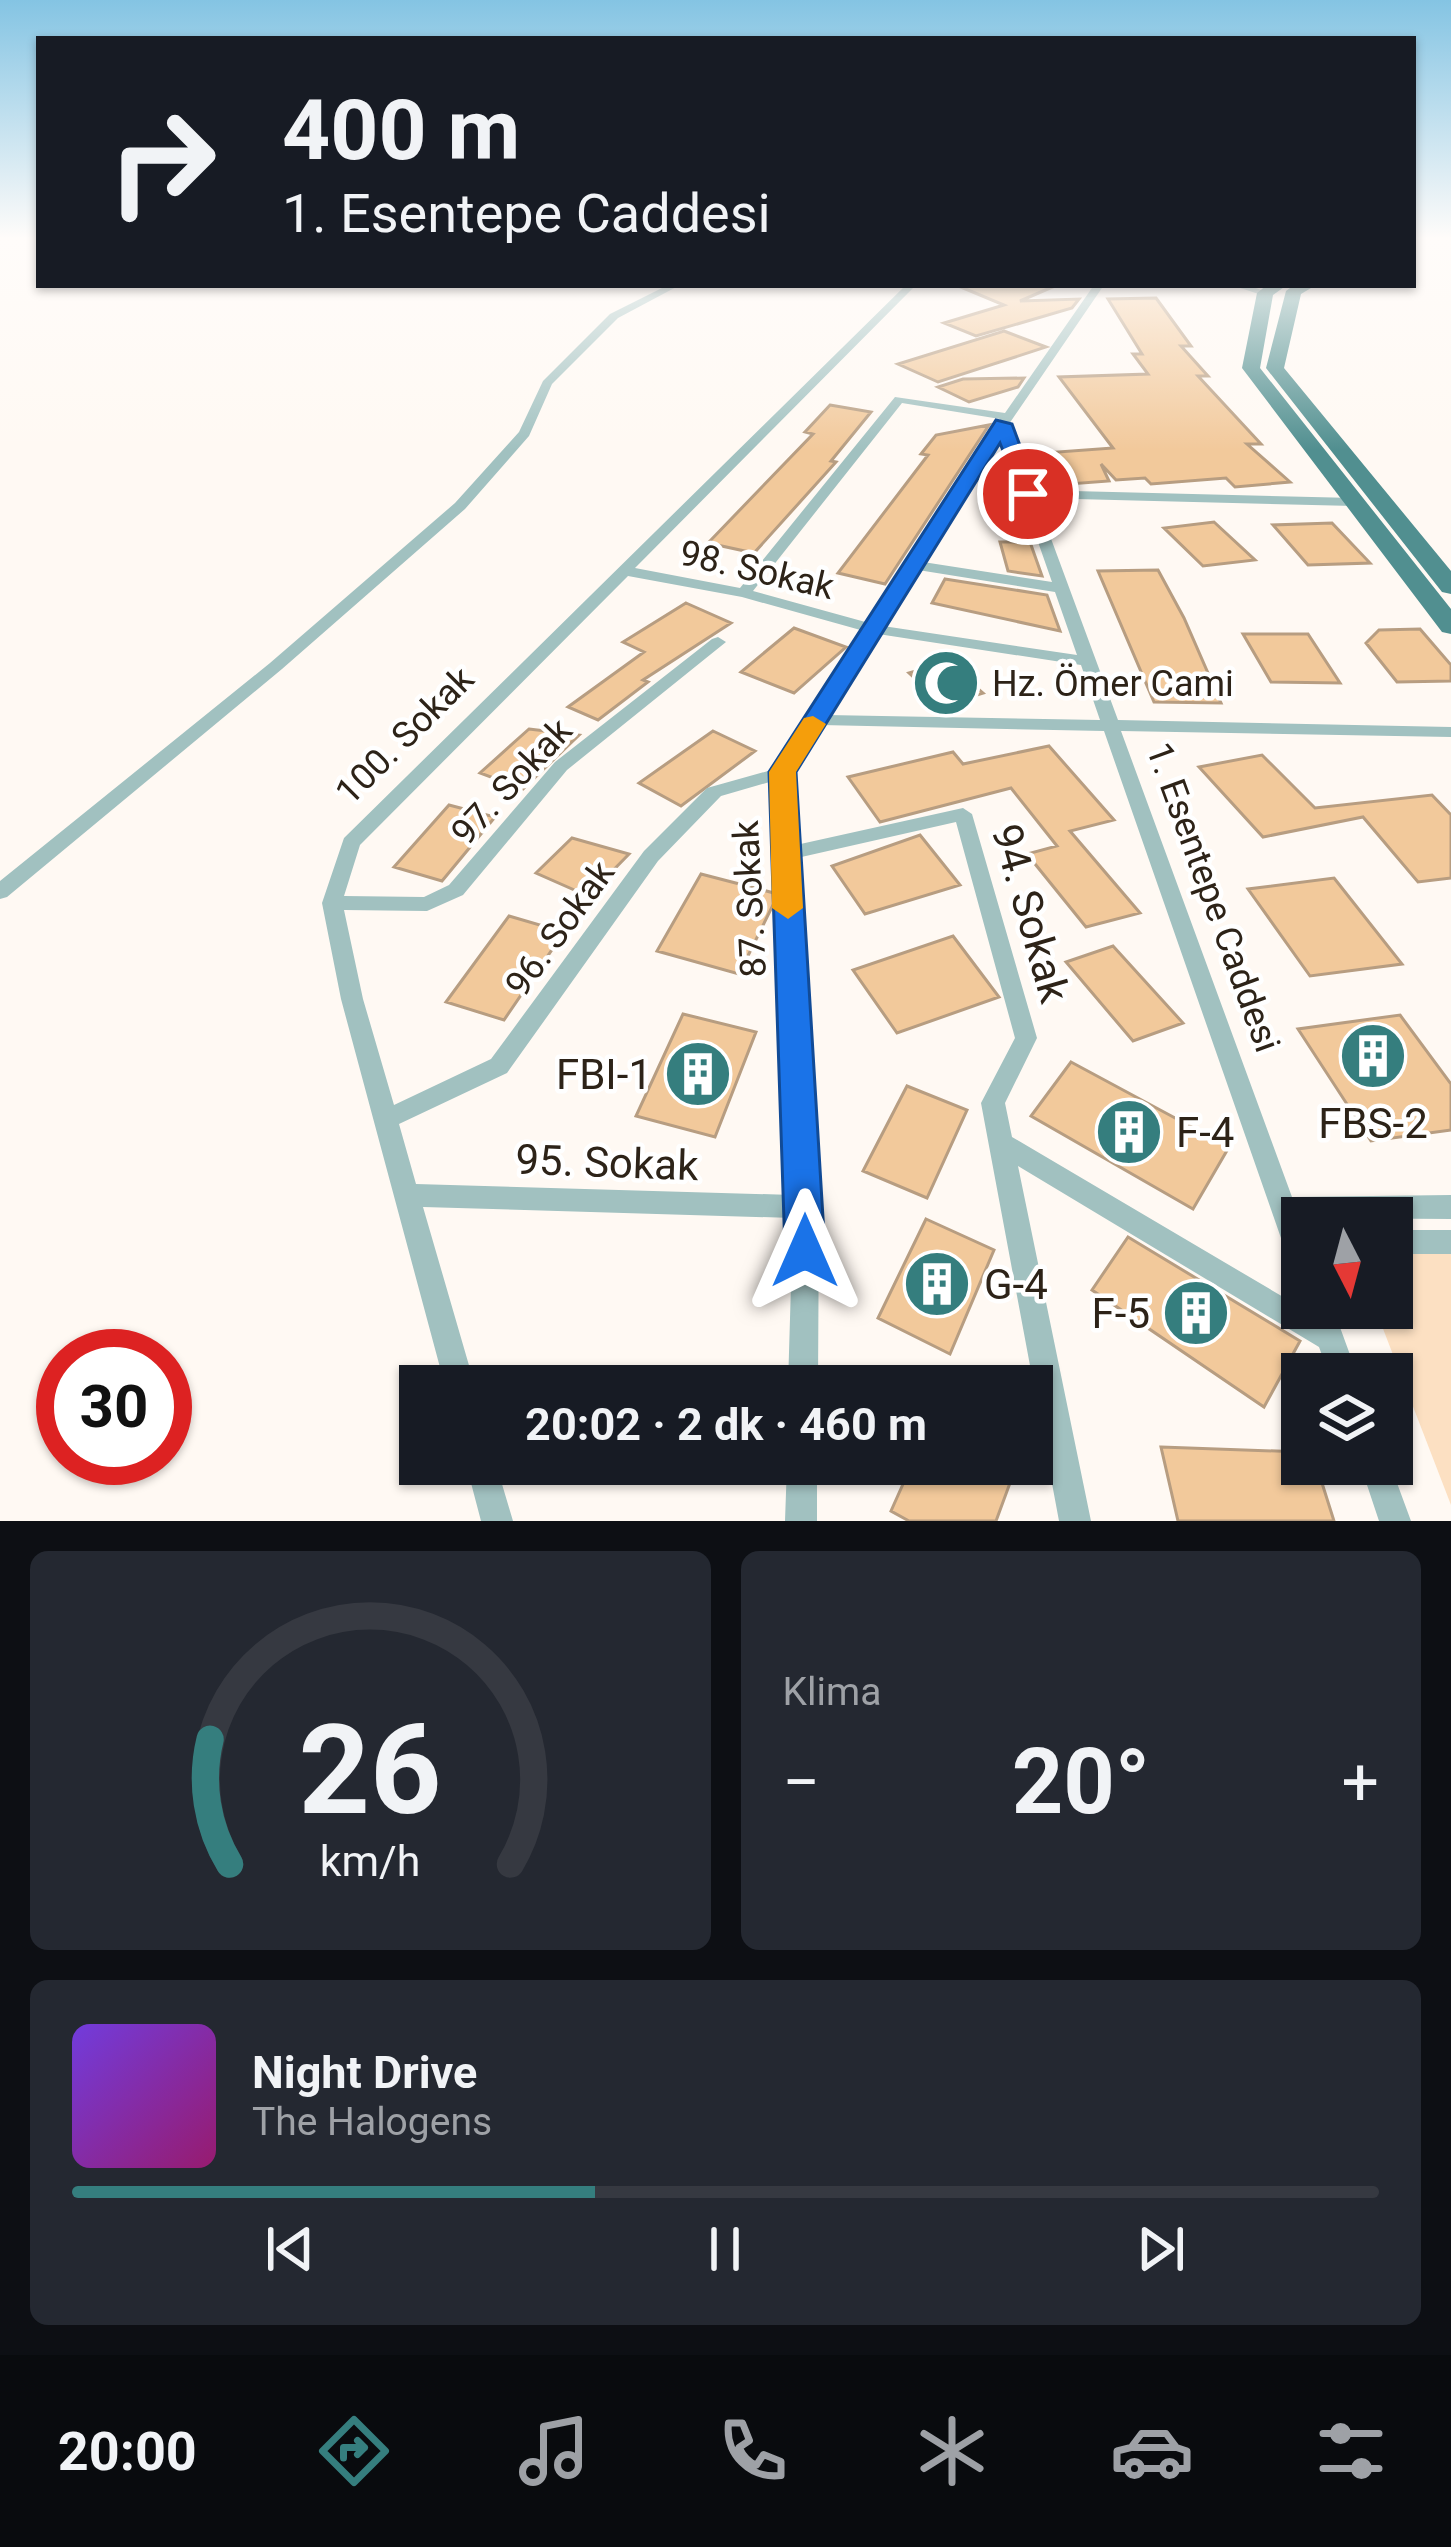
<!DOCTYPE html>
<html lang="tr">
<meta charset="utf-8">
<style>
body{margin:0;font-family:Roboto,sans-serif;background:#242831;color:#f1f3f6;height:100vh;display:flex;flex-direction:column;font-size:45px;white-space:nowrap}
*{box-sizing:border-box;margin:0}
p{font-size:39px;color:#9ea1a6}
.icon{flex:none;width:66px;height:66px;fill:none;stroke:currentColor;stroke-width:2;stroke-linecap:round;stroke-linejoin:round}
.map{position:relative;height:1521px;overflow:hidden}
.sheet{display:flex;flex-direction:column;gap:30px;padding:30px;background:#0d0f14;flex:1}
.sheet>*{flex:none}
.hud{position:absolute;left:36px;top:36px;width:1380px;height:252px;border-radius:0px;box-shadow:0 3px 9px #0004;background:#171b24;color:#f1f3f6;overflow:hidden}
.needle{width:78px;rotate:174deg}
.controls{position:absolute;left:1281px;top:1197px;display:grid;gap:24px}
.controls a{display:grid;place-items:center;width:132px;height:132px;border-radius:0px;background:#171b24;box-shadow:0 3px 9px #0004;font-size:60px}
.speed{position:absolute;left:36px;top:1329px;display:flex;gap:24px;font-size:60px;font-weight:700;text-align:center}
.speed>*{display:grid;place-content:center;width:156px;height:156px;border-radius:50%;background:#171b24;box-shadow:0 3px 9px #0004;line-height:1}
.speed .limit{border:18px solid #d22;background:#fff;color:#111}
.pin{position:absolute;display:grid;place-items:center;width:102px;height:102px;color:#fff;margin:-51px;border:6px solid #fff;border-radius:50%;box-shadow:0 3px 12px #0007}
.me{position:absolute;width:132px;margin:-66px;rotate:0deg;stroke-linejoin:round;filter:drop-shadow(0 0 9px #0008)}
.turn{display:flex;align-items:center;gap:42px;height:252px;padding:0 48px;font-size:54px}
.turn .icon{width:156px;height:156px;stroke-width:2.5}
.turn b{display:block;font-size:84px;line-height:102px}
.big{font-size:90px;font-weight:700;line-height:1.1}
.sheet .card{flex:1;display:flex;flex-direction:column;justify-content:center;gap:18px;min-width:0;padding:0 42px;border-radius:18px;background:#242831}
.sheet .dial{align-items:center;gap:0}
.dial svg{height:312px;overflow:visible;fill:none;stroke:#363941;stroke-width:7;stroke-linecap:round;text-anchor:middle}
.dial text{fill:#f1f3f6;stroke:none}
.song{display:flex;align-items:center;gap:36px}
.cover{width:144px;height:144px;border-radius:18px;background:linear-gradient(135deg,hsl(260 70% 55%),hsl(320 70% 35%))}
.played{height:12px;border-radius:6px;background:linear-gradient(90deg,#357e7e 40%,#363941 40%)}
.keys{display:flex;justify-content:space-around;direction:ltr}
.heat{display:flex;justify-content:space-between;align-items:center;font-size:66px;direction:ltr}
.sheet .tiles{flex:1;display:grid;gap:30px;grid-template-columns:1fr 1fr}
.card:last-child{grid-column:span 2}
.trip{position:absolute;left:399px;top:1365px;width:654px;height:120px;border-radius:0px;background:#171b24;box-shadow:0 3px 9px #0004;font-weight:700;line-height:120px;text-align:center}
.tab-bar{display:flex;height:192px;justify-content:space-around;align-items:center;background:#090b0e;color:#9ea1a6}
.tab-bar .icon{width:84px;height:84px}
.tab-bar .current{color:#357e7e}
.tab-bar b{font-size:54px;color:#f1f3f6}
.map>svg:first-child{display:block}
</style>
<div class="map">
<svg width="1451" height="1521" viewBox="0 0 1451 1521">
<rect width="100%" height="100%" fill="#fff9f3"/>
<!-- green -->
<path fill="#fce0c2" d="M 1392,1252 L 1451,1252 L 1451,1505 L 1375,1308 L 1392,1308 Z"/>
<!-- building -->
<path fill="#f2c99b" stroke="#b79d81" stroke-width="3" d="M 956,285 L 1057,285 L 1020,301 L 1079,299 L 1072,308 L 976,336 L 944,323 L 1004,305 Z
M 1156,298 L 1191,346 L 1181,346 L 1208,376 L 1198,376 L 1261,444 L 1247,444 L 1290,482 L 1235,487 L 1226,478 L 1151,484 L 1145,478 L 1116,480 L 1101,464 L 1109,481 L 1069,484 L 1044,453 L 1113,448 L 1059,377 L 1148,374 L 1133,354 L 1142,354 L 1108,299 Z
M 1004,331 L 1046,347 L 938,382 L 898,364 Z
M 1024,378 L 1018,387 L 969,402 L 938,387 L 963,379 Z
M 830,405 L 871,412 L 831,461 L 836,462 L 754,553 L 708,543 L 813,434 L 805,432 Z
M 989,425 L 885,584 L 838,573 L 928,455 L 921,454 L 936,435 Z
M 1214,522 L 1255,560 L 1203,566 L 1164,528 Z
M 1332,523 L 1370,563 L 1308,565 L 1273,525 Z
M 1000,542 L 1030,542 L 1042,576 L 1008,571 Z
M 1158,570 L 1184,618 L 1221,703 L 1154,702 L 1098,571 Z
M 945,579 L 1047,595 L 1060,631 L 932,603 Z
M 686,603 L 731,623 L 643,680 L 648,682 L 598,720 L 568,707 L 644,652 L 623,642 Z
M 794,628 L 846,647 L 794,693 L 741,672 Z
M 1420,629 L 1451,665 L 1451,681 L 1397,682 L 1366,643 L 1379,630 Z
M 1243,634 L 1308,634 L 1340,683 L 1271,682 Z
M 947,662 L 983,693 L 944,705 L 909,673 Z
M 529,729 L 579,735 L 523,789 L 480,773 Z
M 713,731 L 755,751 L 681,806 L 639,783 Z
M 1049,746 L 1114,820 L 1070,831 L 1140,913 L 1086,927 L 1027,854 L 1057,846 L 1011,788 L 880,822 L 848,777 L 953,752 L 963,764 Z
M 1262,755 L 1315,808 L 1432,795 L 1451,815 L 1451,878 L 1418,882 L 1363,817 L 1263,837 L 1199,767 Z
M 449,805 L 495,817 L 442,881 L 394,867 Z
M 920,835 L 960,885 L 865,914 L 832,866 Z
M 572,838 L 629,854 L 588,896 L 536,873 Z
M 701,874 L 774,893 L 774,903 L 739,974 L 657,951 Z
M 1334,878 L 1402,964 L 1310,976 L 1248,889 Z
M 509,916 L 564,932 L 504,1020 L 446,1002 Z
M 953,936 L 999,997 L 897,1033 L 853,970 Z
M 1113,946 L 1183,1023 L 1133,1041 L 1066,962 Z
M 683,1014 L 756,1032 L 715,1137 L 636,1116 Z
M 1400,1015 L 1451,1084 L 1451,1130 L 1371,1141 L 1298,1029 Z
M 1071,1062 L 1229,1147 L 1193,1209 L 1031,1116 Z
M 907,1086 L 967,1110 L 927,1198 L 863,1171 Z
M 926,1219 L 994,1250 L 950,1354 L 878,1318 Z
M 1128,1237 L 1300,1341 L 1264,1407 L 1092,1290 Z
M 1161,1447 L 1302,1452 L 1302,1464 L 1316,1464 L 1334,1521 L 1178,1521 Z
M 912,1464 L 1017,1464 L 996,1521 L 909,1521 L 891,1511 Z"/>
<g fill="none" stroke-linecap="round" stroke-linejoin="round">
<!-- street -->
<path fill="#a1c1c0" fill-rule="evenodd" d="M 668,285 L 680,285 L 618,318 L 552,384 L 529,436 L 465,509 L 282,669 L 7,897 L 0,899 L 0,881 L 270,663 L 455,503 L 519,432 L 543,381 L 610,314 Z
M 906,285 L 916,285 L 635,568 L 740,588 L 895,397 L 1005,413 L 1094,285 L 1104,285 L 1009,424 L 1033,490 L 1354,498 L 1361,502 L 1354,506 L 1036,498 L 1118,720 L 1451,727 L 1451,737 L 1121,731 L 1292,1197 L 1451,1195 L 1451,1219 L 1302,1218 L 1302,1273 L 1292,1270 L 1289,1261 L 1104,731 L 821,725 L 791,773 L 796,845 L 963,808 L 972,814 L 1037,1038 L 1005,1103 L 1012,1137 L 1302,1308 L 1333,1308 L 1357,1374 L 1329,1374 L 1319,1347 L 1018,1166 L 1091,1521 L 1059,1521 L 981,1103 L 1015,1038 L 956,822 L 797,858 L 819,1207 L 818,1386 L 788,1386 L 793,1218 L 423,1207 L 475,1386 L 445,1386 L 341,999 L 322,903 L 344,838 ZM 902,403 L 1000,419 L 869,623 L 753,591 ZM 1001,436 L 1052,582 L 923,562 ZM 918,570 L 1055,592 L 1077,655 L 883,626 ZM 628,576 L 742,597 L 864,631 L 775,769 L 707,788 L 644,851 L 491,1059 L 394,1105 L 363,999 L 344,910 L 427,911 L 463,895 L 567,770 L 726,642 L 718,637 L 712,639 L 555,762 L 449,885 L 424,897 L 344,896 L 360,845 ZM 878,634 L 1081,665 L 1100,720 L 827,715 ZM 773,781 L 776,850 L 774,854 L 777,858 L 792,1195 L 416,1184 L 399,1124 L 507,1073 L 658,861 L 721,796 Z
M 1231,285 L 1247,285 L 1270,293 L 1265,296 Z
M 1392,1230 L 1451,1230 L 1451,1254 L 1392,1254 Z
M 466,1464 L 496,1464 L 513,1521 L 481,1521 Z
M 787,1464 L 817,1464 L 817,1521 L 785,1521 Z
M 1360,1464 L 1390,1464 L 1411,1521 L 1379,1521 Z"/>
<!-- primary -->
<path fill="#518f90" fill-rule="evenodd" d="M 1413,237 L 1422,237 L 1413,242 Z
M 1267,285 L 1287,285 L 1273,295 L 1260,368 L 1451,609 L 1451,634 L 1442,632 L 1242,368 L 1257,293 Z
M 1294,285 L 1316,285 L 1301,294 L 1284,368 L 1451,571 L 1451,594 L 1442,592 L 1266,368 L 1286,291 Z"/>
</g>
<!-- sky -->
<linearGradient id="sky" x2="0" y2="1"><stop stop-color="#84c4e3"/><stop offset="0.53" stop-color="#fffcfa"/><stop offset="1" stop-color="#fffcfa" stop-opacity="0"/></linearGradient>
<rect width="1451" height="450" fill="url(#sky)"/>
<!-- route -->
<path fill="#1a73e8" stroke="#114b97" stroke-width="3" d="M 996,420 L 1012,424 L 1038,494 L 1021,498 L 1000,443 L 796,772 L 825,1251 L 820,1264 L 805,1270 L 791,1264 L 785,1251 L 769,772 Z"/>
<!-- slow -->
<path fill="#f59e0b" d="M 813,716 L 826,724 L 796,772 L 803,908 L 788,919 L 772,908 L 769,772 L 804,718 Z"/>
<!-- icons -->
<defs>
<symbol id="mosque-disc" viewBox="-11 -11 22 22"><circle r="9.5" fill="#357e7e" stroke="#fff"/><path d="M3.5-4.9A6 6 0 1 0 3.5 4.9A5 5 0 1 1 3.5-4.9Z" fill="#fff"/></symbol>
<symbol id="building-disc" viewBox="-11 -11 22 22"><circle r="9.5" fill="#357e7e" stroke="#fff"/><path d="M-4-6H4V6H1V3H-1V6H-4ZM-2.5-4.3h1.7v1.8h-1.7ZM.8-4.3h1.7v1.8H.8ZM-2.5-1h1.7V.8h-1.7ZM.8-1h1.7V.8H.8Z" fill="#fff"/></symbol>
</defs>
<g fill-rule="evenodd">
<use href="#mosque-disc" x="908" y="645" width="76" height="76"/>
<use href="#building-disc" x="1335" y="1018" width="76" height="76"/>
<use href="#building-disc" x="660" y="1036" width="76" height="76"/>
<use href="#building-disc" x="1091" y="1094" width="76" height="76"/>
<use href="#building-disc" x="899" y="1246" width="76" height="76"/>
<use href="#building-disc" x="1158" y="1275" width="76" height="76"/>
</g>
<g text-anchor="middle" stroke-width="9" stroke-linejoin="round" paint-order="stroke">
<!-- street labels -->
<g font-size="36" fill="#2d2318" stroke="#fff">
<text transform="translate(757 569) rotate(13)" y="13">98. Sokak</text>
<text transform="translate(404 735) rotate(-45)" y="13">100. Sokak</text>
<text transform="translate(511 781) rotate(-47)" y="13">97. Sokak</text>
<text transform="translate(1214 897) rotate(70)" y="13">1. Esentepe Caddesi</text>
<text transform="translate(749 899) rotate(-93)" y="13">87. Sokak</text>
<text transform="translate(559 928) rotate(-54)" y="13">96. Sokak</text>
</g>
<!-- poi labels -->
<g font-size="36" fill="#2d2318" stroke="#fff" text-anchor="start">
<text x="992" y="696">Hz. Ömer Cami</text>
</g>
<!-- near-street labels -->
<g font-size="42" fill="#2d2318" stroke="#fff">
<text transform="translate(1031 913) rotate(74)" y="15">94. Sokak</text>
<text transform="translate(607 1162) rotate(2)" y="15">95. Sokak</text>
</g>
<!-- near-poi labels -->
<g font-size="42" fill="#2d2318" stroke="#fff" text-anchor="end">
<text x="652" y="1089">FBI-1</text>
<text x="1373" y="1138" text-anchor="middle">FBS-2</text>
<text x="1176" y="1147" text-anchor="start">F-4</text>
<text x="984" y="1299" text-anchor="start">G-4</text>
<text x="1150" y="1328">F-5</text>
</g>
</g>
</svg>
<div class="controls">
<a><svg class="needle" viewBox="-14 -14 28 28"><path d="M0-13l5 13h-10z" fill="#e53935"/><path d="M0 13l5-13h-10z" fill="#9ea1a6"/></svg></a>
<a><svg class="icon" aria-label="layers" viewBox="0 0 24 24"><path d="M12 4l9 5-9 5-9-5zM3 14l9 5 9-5"/></svg></a>
</div>
<div class="speed"><div class="limit">30</div></div>
<div class="pin" style="left:1028px;top:494px;background:#d93025"><svg class="icon" aria-label="arrive" viewBox="0 0 24 24"><path d="M6 21V4h12l-3 4 3 4H6"/></svg></div>
<svg class="me" style="left:805px;top:1251px" viewBox="-20 -20 40 40"><path d="M0-17L14 15 0 8-14 15z" fill="#1a73e8" stroke="#fff" stroke-width="4"/></svg>
<div class="trip">20:02 · 2 dk · 460 m</div>
<div class="hud">
<div class="turn"><svg class="icon" aria-label="right" viewBox="0 0 24 24"><path d="M7 20v-9h11M14 6l5 5-5 5"/></svg><div><b>400 m</b>1. Esentepe Caddesi</div></div>
</div>
</div>
<section class="sheet">
<div class="tiles">
<div class="card dial"><svg viewBox="0 0 100 80">
<path d="M14 69A42 42 0 1 1 86 69"/>
<path d="M14 69A42 42 0 0 1 9 37" stroke="#357e7e"/>
<text x="50" y="56" font-size="32" font-weight="700">26</text>
<text x="50" y="72" font-size="11">km/h</text>
</svg></div>
<div class="card"><p>Klima</p>
<div class="heat"><a>−</a><b class="big">20°</b><a>+</a></div>
</div>
<div class="card">
<div class="song"><i class="cover"></i><div><b>Night Drive</b><p>The Halogens</p></div></div>
<div class="played"></div>
<div class="keys"><svg class="icon" aria-label="previous" viewBox="0 0 24 24"><path d="M18 5L8 12l10 7zM5 5v14"/></svg><svg class="icon" aria-label="pause" viewBox="0 0 24 24"><path d="M8 5v14M16 5v14"/></svg><svg class="icon" aria-label="next" viewBox="0 0 24 24"><path d="M6 5l10 7-10 7zM19 5v14"/></svg></div>
</div>
</div>
</section>
<nav class="tab-bar">
<b>20:00</b>
<svg class="icon current" aria-label="directions" viewBox="0 0 24 24"><path d="M12 3l9 9-9 9-9-9zM9 14v-3h6M13 9l2 2-2 2"/></svg>
<svg class="icon" aria-label="music" viewBox="0 0 24 24"><path d="M9 18V5l10-2v13"/><circle cx="6" cy="18" r="3"/><circle cx="16" cy="16" r="3"/></svg>
<svg class="icon" aria-label="phone" viewBox="0 0 24 24"><path d="M5 4h4l2 5-3 2q2 4 5 5l2-3 5 2v4C11 20 4 13 5 4z"/></svg>
<svg class="icon" aria-label="climate" viewBox="0 0 24 24"><path d="M12 3v18M4 7l16 10M4 17L20 7"/></svg>
<svg class="icon" aria-label="car" viewBox="0 0 24 24"><path d="M5 17H2v-5l4-1 3-4h7l3 4 3 1v5h-3M9 17h6M6 11h13"/><circle cx="7" cy="17" r="2"/><circle cx="17" cy="17" r="2"/></svg>
<svg class="icon" aria-label="filters" viewBox="0 0 24 24"><path d="M4 7h16M4 17h16"/><circle cx="9" cy="7" r="2"/><circle cx="15" cy="17" r="2"/></svg>
</nav>
